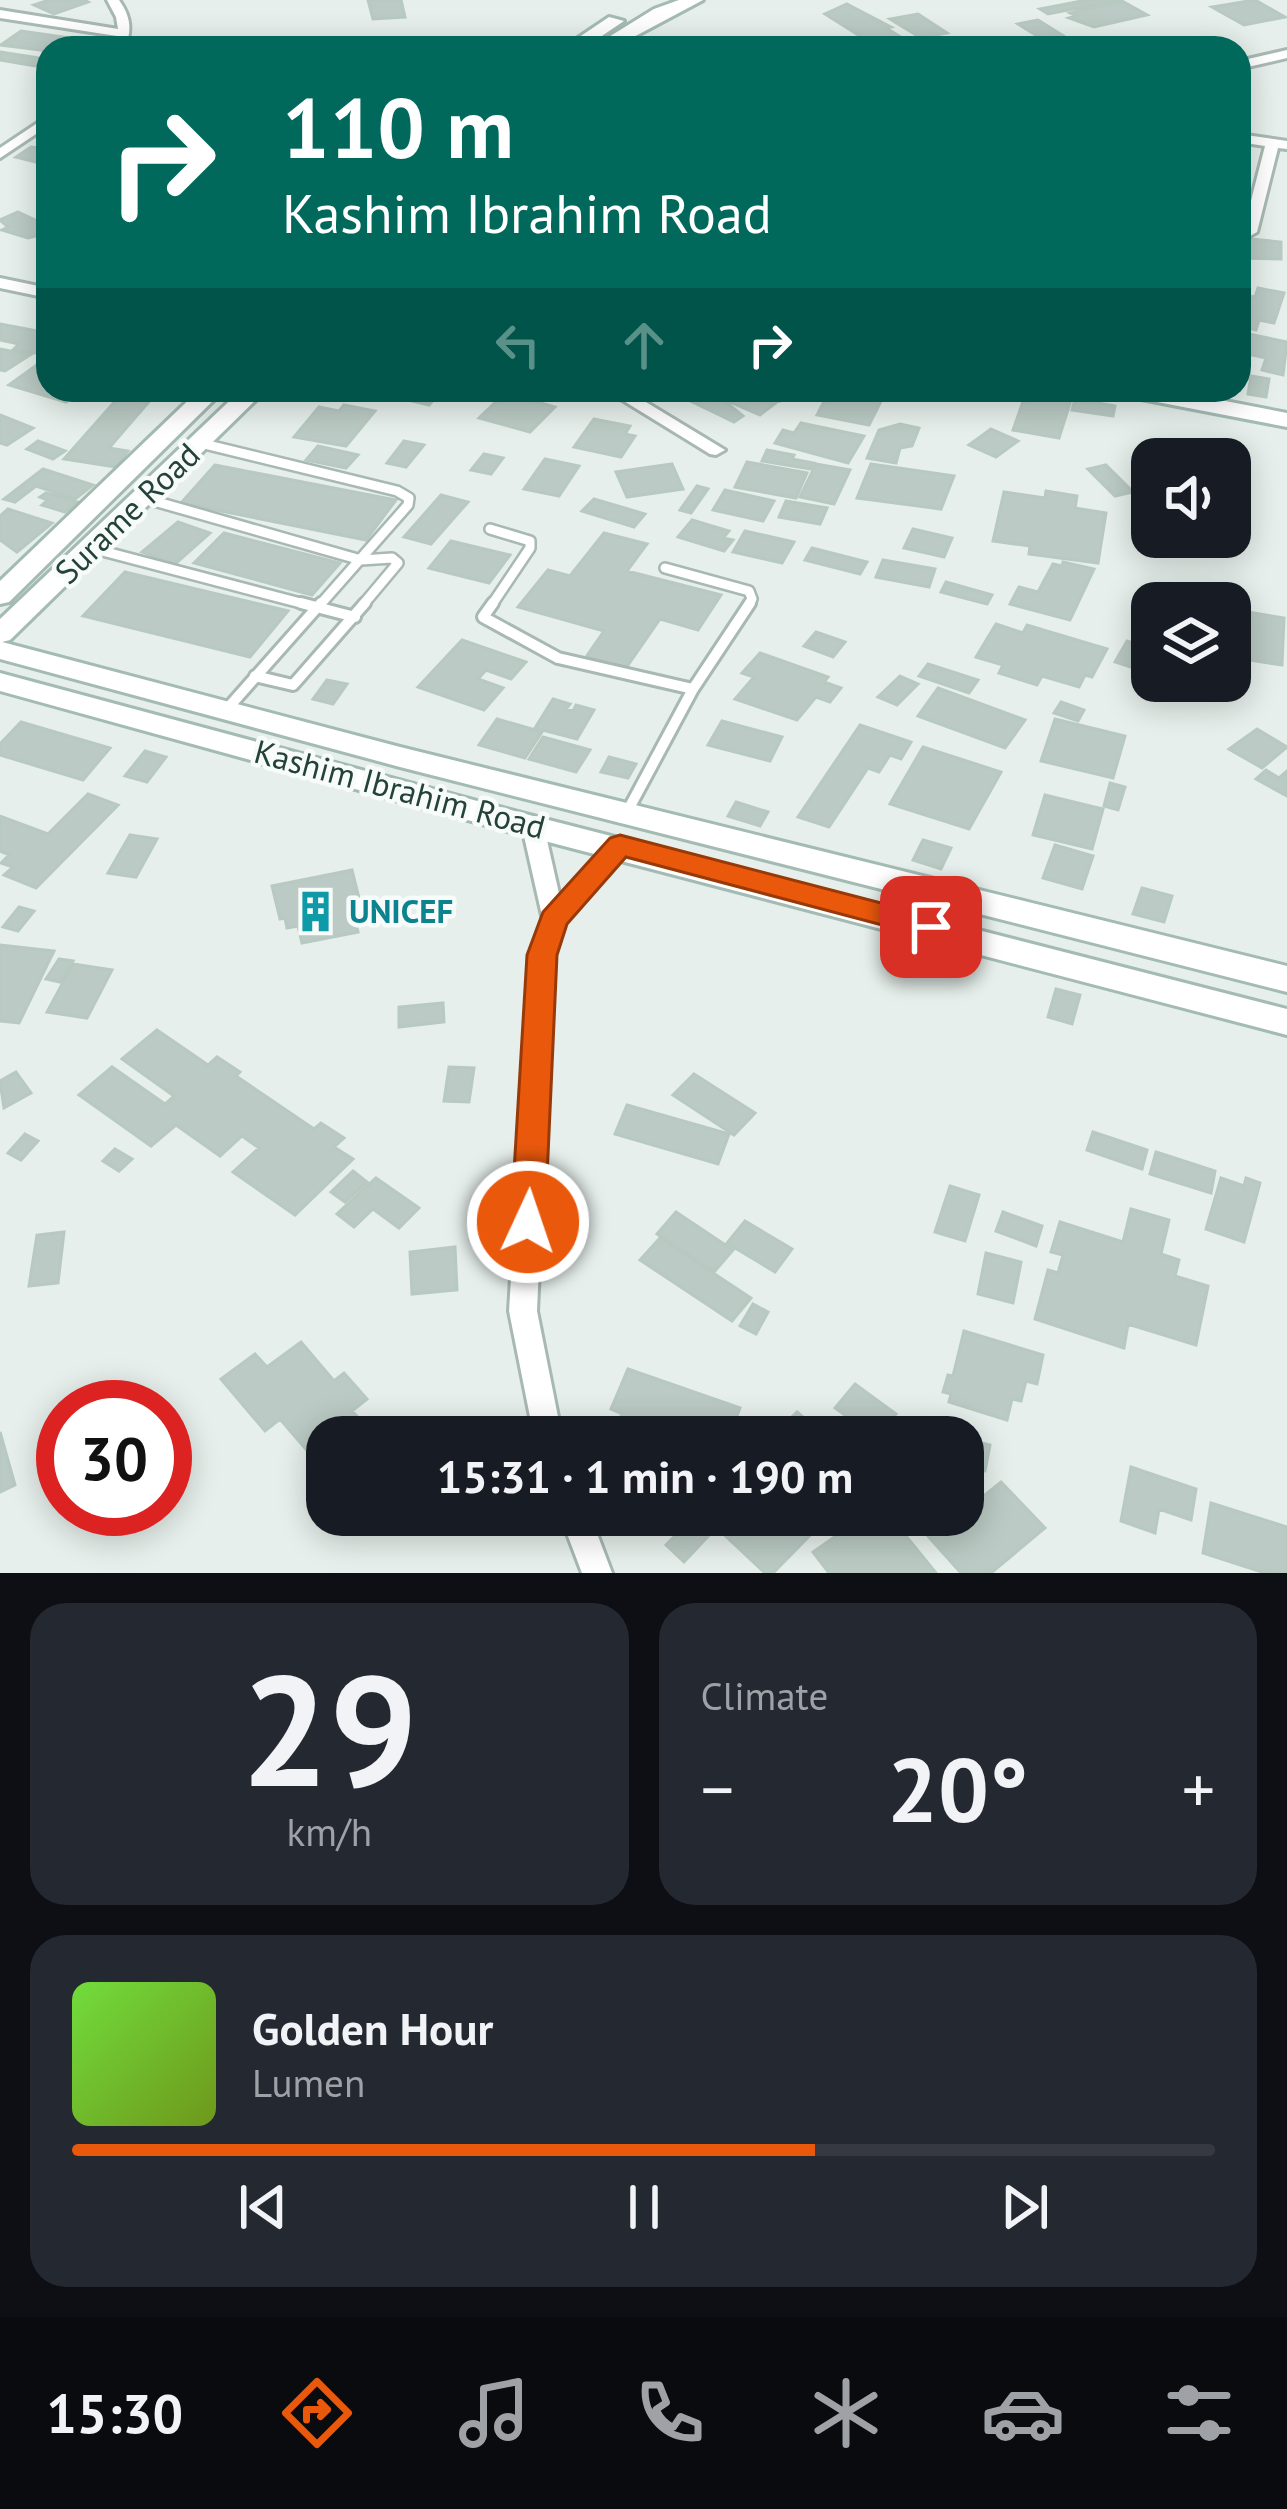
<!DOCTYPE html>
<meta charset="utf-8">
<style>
body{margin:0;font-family:"PT Sans",sans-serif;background:#242831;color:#f1f3f6;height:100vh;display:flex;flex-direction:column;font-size:45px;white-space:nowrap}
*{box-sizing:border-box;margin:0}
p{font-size:39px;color:#9ea1a6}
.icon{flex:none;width:66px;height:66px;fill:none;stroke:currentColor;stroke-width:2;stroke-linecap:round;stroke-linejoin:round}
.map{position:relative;height:1573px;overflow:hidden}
.drawer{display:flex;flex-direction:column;gap:30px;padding:30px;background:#0d0f14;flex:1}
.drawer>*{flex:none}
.hud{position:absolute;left:36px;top:36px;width:1215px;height:366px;border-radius:36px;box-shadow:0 6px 30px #0003;background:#00695c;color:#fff;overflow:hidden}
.tools{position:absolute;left:1131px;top:438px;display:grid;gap:24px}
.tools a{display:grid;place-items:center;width:120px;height:120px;border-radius:24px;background:#171b24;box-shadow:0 6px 30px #0003;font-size:60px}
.speed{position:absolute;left:36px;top:1380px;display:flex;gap:24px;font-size:60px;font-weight:700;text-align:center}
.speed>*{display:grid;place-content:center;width:156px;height:156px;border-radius:50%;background:#171b24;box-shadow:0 6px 30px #0003;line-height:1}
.speed .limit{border:18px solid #d22;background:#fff;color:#111}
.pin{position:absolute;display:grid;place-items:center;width:102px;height:102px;color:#fff;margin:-51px;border-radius:24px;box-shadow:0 6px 18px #0006}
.me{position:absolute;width:132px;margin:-66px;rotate:3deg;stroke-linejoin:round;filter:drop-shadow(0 0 9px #0008)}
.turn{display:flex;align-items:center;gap:42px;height:252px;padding:0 48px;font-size:54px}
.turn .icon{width:156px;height:156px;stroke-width:2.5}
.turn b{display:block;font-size:84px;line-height:102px}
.lanes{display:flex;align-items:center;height:114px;padding:0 48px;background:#0003;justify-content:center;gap:60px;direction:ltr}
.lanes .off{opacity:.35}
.big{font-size:90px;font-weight:600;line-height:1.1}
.drawer .card{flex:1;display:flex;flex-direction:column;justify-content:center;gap:18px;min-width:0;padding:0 42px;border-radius:36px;background:#242831}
.drawer .dial{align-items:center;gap:0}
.dial b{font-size:156px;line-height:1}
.song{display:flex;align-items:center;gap:36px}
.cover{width:144px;height:144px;border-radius:18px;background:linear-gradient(135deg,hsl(100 70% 55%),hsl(80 70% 35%))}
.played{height:12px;border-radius:6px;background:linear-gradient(90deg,#ea580c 65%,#363941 65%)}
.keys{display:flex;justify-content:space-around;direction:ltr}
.heat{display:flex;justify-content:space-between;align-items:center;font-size:66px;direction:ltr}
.drawer .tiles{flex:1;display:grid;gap:30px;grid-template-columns:1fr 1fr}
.card:last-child{grid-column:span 2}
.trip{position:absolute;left:306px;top:1416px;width:678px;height:120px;border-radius:36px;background:#171b24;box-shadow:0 6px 30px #0003;font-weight:600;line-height:120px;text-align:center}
.tabs{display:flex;height:192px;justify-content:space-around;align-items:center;background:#090b0e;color:#9ea1a6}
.tabs .icon{width:84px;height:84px}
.tabs .active{color:#ea580c}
.tabs b{font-size:54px;color:#f1f3f6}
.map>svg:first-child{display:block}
</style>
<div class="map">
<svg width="1287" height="1573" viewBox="0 0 1287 1573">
<rect width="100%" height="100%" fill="#e6efeb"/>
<!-- building -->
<path fill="#bbcac4" stroke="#b8c9c2" stroke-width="3" d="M 49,0 L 84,0 L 88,2 L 54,14 L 34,5 Z
M 368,0 L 401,0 L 405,17 L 373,19 Z
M 1087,0 L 1119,0 L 1048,14 L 1040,9 Z
M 1255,0 L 1285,17 L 1244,25 L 1212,7 Z
M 1122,1 L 1147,15 L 1094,27 L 1069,18 L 1076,16 L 1070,13 Z
M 847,4 L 891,27 L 886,28 L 907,41 L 882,47 L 871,43 L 825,14 Z
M 918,14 L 947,33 L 921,38 L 890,19 Z
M 1038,20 L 1062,35 L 1042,39 L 1018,24 Z
M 21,31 L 69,38 L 48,51 L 1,45 Z
M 0,52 L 45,59 L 35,66 L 0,60 Z
M 31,147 L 48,149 L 48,165 L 16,157 Z
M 18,212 L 48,226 L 48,233 L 28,238 L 2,230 L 8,227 L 0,220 Z
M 1251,239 L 1281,242 L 1281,259 L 1239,258 L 1239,240 Z
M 1258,288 L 1284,293 L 1274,323 L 1259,320 L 1256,330 L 1239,326 L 1239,294 L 1255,297 Z
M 0,324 L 48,333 L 48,341 L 35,353 L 13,350 L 19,344 L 0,340 Z
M 1239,332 L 1287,342 L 1283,375 L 1262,370 L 1266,358 L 1239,352 Z
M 0,349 L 30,355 L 5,371 L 0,370 Z
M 48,357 L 48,390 L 82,390 L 66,402 L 9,385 Z
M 1251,376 L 1269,379 L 1266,397 L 1248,394 Z
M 125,390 L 159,390 L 109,448 L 128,451 L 115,467 L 64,459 Z
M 367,390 L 442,390 L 429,405 Z
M 680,390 L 719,390 L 726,393 L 722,396 L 735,398 L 727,403 L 743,416 L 734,422 L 674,393 Z
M 748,390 L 788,390 L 792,392 L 780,401 L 764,395 L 777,402 L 760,415 L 730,402 Z
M 830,390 L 870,390 L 885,393 L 869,425 L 817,415 Z
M 505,393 L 555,407 L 530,432 L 479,418 Z
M 1026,393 L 1071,400 L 1059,438 L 1013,430 Z
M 1075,399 L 1115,406 L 1113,416 L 1072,410 Z
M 344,405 L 375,411 L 346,446 L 294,437 L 319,407 L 339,411 Z
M 0,415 L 33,428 L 7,445 L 0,443 Z
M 594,419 L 630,426 L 625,434 L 635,436 L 621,457 L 574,447 Z
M 801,423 L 864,436 L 848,463 L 775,443 L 783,430 L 794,433 Z
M 900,424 L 919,428 L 912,446 L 900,448 L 896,463 L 867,458 L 879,430 Z
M 991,429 L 1018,441 L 996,457 L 969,445 Z
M 38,441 L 65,451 L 53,459 L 27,449 Z
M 404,441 L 424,445 L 406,467 L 387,463 Z
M 318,446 L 358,455 L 346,468 L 306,460 Z
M 767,450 L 794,455 L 792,459 L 814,463 L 811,469 L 762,461 Z
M 484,454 L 503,458 L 491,474 L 471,470 Z
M 545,459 L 579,466 L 559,496 L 524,489 Z
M 747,462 L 807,473 L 796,498 L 735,487 Z
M 672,464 L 683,489 L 627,497 L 616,472 Z
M 816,464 L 850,470 L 834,504 L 800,497 Z
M 871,464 L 954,476 L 941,509 L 857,498 Z
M 215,465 L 396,500 L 366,540 L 181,503 Z
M 1106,465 L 1133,492 L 1115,496 L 1088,469 Z
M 43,469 L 93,485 L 75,499 L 36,486 L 15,502 L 4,499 Z
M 697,486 L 708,489 L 691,513 L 680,510 Z
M 725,490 L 774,501 L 763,521 L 713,510 Z
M 1046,491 L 1077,496 L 1075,508 L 1106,513 L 1098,563 L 1029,554 L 1030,546 L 993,541 L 1004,492 L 1045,498 Z
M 46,493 L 77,502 L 65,512 L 42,505 L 48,500 L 40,497 Z
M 441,495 L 468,502 L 431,544 L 404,537 Z
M 594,499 L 645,514 L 634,527 L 582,511 Z
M 786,501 L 827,508 L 820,524 L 779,517 Z
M 8,509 L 52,523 L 17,552 L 0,540 L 0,516 Z
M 692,520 L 729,531 L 723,538 L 733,540 L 724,551 L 678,537 Z
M 178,522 L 210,533 L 175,564 L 142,552 Z
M 913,529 L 952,538 L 944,557 L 904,548 Z
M 745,531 L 794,542 L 782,563 L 733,552 Z
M 224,533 L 340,563 L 312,595 L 194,563 Z
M 604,533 L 647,544 L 627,571 L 721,595 L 698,630 L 660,619 L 626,668 L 586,657 L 604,631 L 518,607 L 548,570 L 570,576 Z
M 451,541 L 510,555 L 489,583 L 429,568 Z
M 812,548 L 867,562 L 860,574 L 805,560 Z
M 883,560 L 935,569 L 929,587 L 876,577 Z
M 1063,562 L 1094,569 L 1070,620 L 1010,604 L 1019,587 L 1038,592 L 1053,564 L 1062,566 Z
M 125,572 L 288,611 L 250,657 L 83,616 Z
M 946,582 L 992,595 L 987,604 L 941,592 Z
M 1145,595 L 1191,603 L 1152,603 L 1152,644 L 1138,641 Z
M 1230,609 L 1284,618 L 1282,665 L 1230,657 Z
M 996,624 L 1023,633 L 1027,625 L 1107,649 L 1092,677 L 1085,675 L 1079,687 L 1042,676 L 1037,685 L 999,673 L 1003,665 L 976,657 Z
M 816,632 L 845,642 L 833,657 L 804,646 Z
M 462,640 L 526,662 L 511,679 L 486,670 L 478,679 L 503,688 L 484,710 L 418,687 Z
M 1127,641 L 1152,649 L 1152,674 L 1115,662 Z
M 760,653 L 828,677 L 824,682 L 841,688 L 830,702 L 816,697 L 797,720 L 735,699 L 754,677 L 742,673 Z
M 928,664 L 978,680 L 969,693 L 919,676 Z
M 900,676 L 918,684 L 897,705 L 878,697 Z
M 327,680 L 347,684 L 333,704 L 313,699 Z
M 938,688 L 1025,720 L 1005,748 L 918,716 Z
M 553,699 L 570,704 L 566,709 L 573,711 L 576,705 L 594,710 L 577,739 L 535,728 Z
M 1061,702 L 1084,710 L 1078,721 L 1054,713 Z
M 497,719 L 542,732 L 525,758 L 479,745 Z
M 1055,719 L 1125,736 L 1113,778 L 1041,761 Z
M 722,721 L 782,737 L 770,761 L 708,745 Z
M 21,722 L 110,748 L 83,780 L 0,755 L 0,744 Z
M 860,725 L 911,742 L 901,759 L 890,755 L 879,772 L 868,768 L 829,827 L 798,817 Z
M 1257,729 L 1287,747 L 1262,768 L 1229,749 Z
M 543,737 L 590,750 L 576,772 L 529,759 Z
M 923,747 L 1001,772 L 969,829 L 890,804 Z
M 145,751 L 166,757 L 147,782 L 125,776 Z
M 609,757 L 636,764 L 628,778 L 601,772 Z
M 1266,770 L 1279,778 L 1287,771 L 1287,796 L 1256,779 Z
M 1110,783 L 1125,787 L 1118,810 L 1104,806 Z
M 88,794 L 118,805 L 36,888 L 4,875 L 13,867 L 1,863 L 9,855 L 0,851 L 0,816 L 48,834 Z
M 1045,795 L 1103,809 L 1092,849 L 1033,835 Z
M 736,802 L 768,812 L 760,826 L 728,816 Z
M 130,835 L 157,839 L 136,877 L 108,873 Z
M 923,840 L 951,848 L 941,869 L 913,860 Z
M 1055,845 L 1093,856 L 1082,889 L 1043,878 Z
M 352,870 L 360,902 L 351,904 L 358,932 L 302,943 L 298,926 L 287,928 L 285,918 L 280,919 L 272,886 Z
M 1142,888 L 1172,896 L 1164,922 L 1133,914 Z
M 19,907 L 34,911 L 18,931 L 3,927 Z
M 0,945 L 54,951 L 19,1023 L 0,1021 Z
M 59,959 L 73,961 L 60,982 L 46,979 Z
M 73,964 L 112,970 L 87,1018 L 47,1012 Z
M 1056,989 L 1080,995 L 1072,1024 L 1048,1017 Z
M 443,1003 L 444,1022 L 399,1027 L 399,1007 Z
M 157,1030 L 208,1065 L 217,1057 L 240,1072 L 236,1076 L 314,1129 L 321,1123 L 344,1138 L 334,1147 L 353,1159 L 295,1215 L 233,1172 L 259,1148 L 242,1136 L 220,1156 L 176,1125 L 151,1146 L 79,1095 L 112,1067 L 165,1104 L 174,1096 L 122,1059 Z
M 449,1067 L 474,1068 L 469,1102 L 444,1101 Z
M 16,1072 L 31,1093 L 4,1108 L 0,1081 Z
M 694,1074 L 755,1113 L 734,1135 L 673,1095 Z
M 627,1105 L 729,1134 L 718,1164 L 615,1134 Z
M 1093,1132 L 1147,1150 L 1142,1169 L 1087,1150 Z
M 25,1134 L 38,1141 L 21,1160 L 8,1153 Z
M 115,1149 L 132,1159 L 119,1171 L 103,1161 Z
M 1156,1152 L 1215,1171 L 1211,1193 L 1150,1174 Z
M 353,1171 L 367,1182 L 345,1202 L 331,1192 Z
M 376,1178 L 419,1208 L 399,1228 L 373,1209 L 354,1227 L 337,1214 Z
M 1221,1178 L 1244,1186 L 1246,1178 L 1260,1183 L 1244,1242 L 1206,1229 Z
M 950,1186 L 979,1195 L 965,1241 L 935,1232 Z
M 1131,1209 L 1169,1220 L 1161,1254 L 1179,1260 L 1175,1276 L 1208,1286 L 1196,1345 L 1128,1324 L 1124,1348 L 1035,1319 L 1048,1270 L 1058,1273 L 1063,1255 L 1051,1252 L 1060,1222 L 1123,1242 Z
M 676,1212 L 733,1250 L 714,1272 L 657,1234 Z
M 1003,1212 L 1042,1226 L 1036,1246 L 996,1231 Z
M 745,1221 L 792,1249 L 775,1272 L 727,1243 Z
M 64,1232 L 58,1283 L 29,1286 L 37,1235 Z
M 660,1238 L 751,1298 L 732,1321 L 640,1260 Z
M 455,1247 L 457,1290 L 412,1294 L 410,1252 Z
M 986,1253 L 1021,1262 L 1013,1303 L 978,1294 Z
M 753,1304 L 768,1312 L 756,1334 L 740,1326 Z
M 964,1331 L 1043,1355 L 1037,1384 L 1026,1381 L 1021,1401 L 1012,1399 L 1007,1420 L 949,1402 L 951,1394 L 943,1392 L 948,1375 L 953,1376 Z
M 301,1342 L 334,1381 L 344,1373 L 367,1399 L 352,1411 L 369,1429 L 359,1437 L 327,1437 L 327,1462 L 321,1467 L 280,1419 L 265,1431 L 221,1379 L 255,1354 L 267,1367 Z
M 628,1369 L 740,1408 L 729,1437 L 638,1437 L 615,1429 L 622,1414 L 611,1409 Z
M 855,1384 L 896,1414 L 876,1437 L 835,1408 Z
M 797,1412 L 826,1437 L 771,1437 Z
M 0,1432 L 15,1485 L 0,1492 Z
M 963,1438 L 990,1445 L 985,1471 L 963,1465 Z
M 1131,1467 L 1196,1489 L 1191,1520 L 1159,1509 L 1155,1533 L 1121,1521 Z
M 963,1481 L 980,1499 L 1001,1482 L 1045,1528 L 991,1573 L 961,1573 L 909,1515 L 963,1515 Z
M 1211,1503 L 1287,1527 L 1287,1573 L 1265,1573 L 1203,1553 Z
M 696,1515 L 715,1529 L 684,1562 L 666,1545 Z
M 714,1515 L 830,1515 L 773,1573 L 765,1573 L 716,1527 L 721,1522 Z
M 866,1515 L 889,1515 L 936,1573 L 829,1573 L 813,1552 Z"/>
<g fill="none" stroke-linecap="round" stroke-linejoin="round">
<defs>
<path id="lane-far1" d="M 200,443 L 397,491 L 409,498 L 408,505 L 319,606
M 140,497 L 361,560 L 392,558 L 398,563 L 362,606
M 490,529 L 530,541 L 530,548 L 491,606
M 91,548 L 312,606
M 665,568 L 749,591 L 752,599 L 748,606"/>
<path id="lane" d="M 301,603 L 355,617
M 493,603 L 483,617 L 558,658 L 693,689
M 255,676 L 293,685 L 365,603
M 227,709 L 321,603
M 627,812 L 693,689 L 750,603"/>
<path id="street" d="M 107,0 L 119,0 C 131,17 132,30 125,48 L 113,48 L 117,36 L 0,18 L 0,10 L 118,29 L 116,17 Z
M 1287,50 L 1287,58 L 1239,69 L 1239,61 Z
M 48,116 L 48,126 L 0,158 L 0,148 Z
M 1239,134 L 1287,141 L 1287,149 L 1278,148 L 1257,232 L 1250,236 L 1243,232 L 1265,146 L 1239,142 Z
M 0,278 L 48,288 L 48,298 L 0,288 Z
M 606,390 L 626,390 L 725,450 L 716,455 L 710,454 Z
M 533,820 L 544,827 L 560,898 L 611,841 L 627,841 L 630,846 L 564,923 L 553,955 L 537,1311 L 562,1437 L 534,1437 L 509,1311 L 531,955 L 543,920 L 522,827 Z
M 560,1515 L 590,1515 L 612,1573 L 582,1573 Z"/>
<path id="secondary" d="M 679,0 L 703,0 L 613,48 L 591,48 L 654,9 Z
M 609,17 L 624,21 L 584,48 L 563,48 Z
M 199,390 L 224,390 L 9,602 L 0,604 L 0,581 Z
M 241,390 L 266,390 L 10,640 L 2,642 L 400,747 L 1287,966 L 1287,992 L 400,767 L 0,659 L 0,619 Z
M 1119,390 L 1168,390 L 1287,413 L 1287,427 L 1131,397 Z
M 0,673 L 533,816 L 1287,1009 L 1287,1035 L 533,838 L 0,691 Z"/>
</defs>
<!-- lane-far1 casing -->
<use href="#lane-far1" stroke="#a8b8b2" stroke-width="14"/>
<!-- lane casing -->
<use href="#lane" stroke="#a8b8b2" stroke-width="16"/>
<!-- street casing -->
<use href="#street" stroke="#a8b8b2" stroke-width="6"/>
<!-- secondary casing -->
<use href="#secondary" stroke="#a4bbb3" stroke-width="6"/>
<!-- lane-far1 -->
<use href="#lane-far1" stroke="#fff" stroke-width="9"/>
<!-- lane -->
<use href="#lane" stroke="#fff" stroke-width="10"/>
<!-- street -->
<use href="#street" fill="#fff" fill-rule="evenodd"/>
<!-- secondary -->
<use href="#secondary" fill="#fff" fill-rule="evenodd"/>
</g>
<!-- route -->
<path fill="#ea580c" stroke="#983908" stroke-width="3" d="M 620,835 L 931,916 L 941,919 L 945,927 L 941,935 L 931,938 L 626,857 L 567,924 L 557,955 L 545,1222 L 540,1232 L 528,1236 L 516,1232 L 511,1222 L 527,955 L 543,912 L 610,838 Z"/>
<!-- icons -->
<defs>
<symbol id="building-bare" viewBox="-9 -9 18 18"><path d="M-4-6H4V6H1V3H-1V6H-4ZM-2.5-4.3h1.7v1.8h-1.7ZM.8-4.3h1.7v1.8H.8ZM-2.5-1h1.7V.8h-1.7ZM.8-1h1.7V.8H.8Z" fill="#0f9aa8" stroke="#f7fbf9" stroke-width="2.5" paint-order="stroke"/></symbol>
</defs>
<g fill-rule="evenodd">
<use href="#building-bare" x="286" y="882" width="59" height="59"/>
</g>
<g text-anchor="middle" stroke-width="9" stroke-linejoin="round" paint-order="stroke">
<!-- street labels -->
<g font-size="33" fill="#24423a" stroke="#f7fbf9">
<text transform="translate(127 513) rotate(-44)" y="12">Surame Road</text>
<text transform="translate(400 789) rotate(15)" y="12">Kashim Ibrahim Road</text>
</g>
<!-- culture labels -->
<g font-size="33" font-weight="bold" fill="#0d838f" stroke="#f7fbf9" text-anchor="start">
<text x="349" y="923">UNICEF</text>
</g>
</g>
</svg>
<div class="tools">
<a><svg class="icon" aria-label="sound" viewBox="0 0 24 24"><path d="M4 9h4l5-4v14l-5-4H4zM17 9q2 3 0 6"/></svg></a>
<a><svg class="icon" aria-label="layers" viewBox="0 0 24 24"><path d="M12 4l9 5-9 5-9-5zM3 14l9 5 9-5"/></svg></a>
</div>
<div class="speed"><div class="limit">30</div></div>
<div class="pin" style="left:931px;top:927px;background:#d93025"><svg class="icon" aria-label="arrive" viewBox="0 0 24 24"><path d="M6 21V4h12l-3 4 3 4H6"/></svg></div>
<svg class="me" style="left:528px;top:1222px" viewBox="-20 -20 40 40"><circle r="17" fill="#ea580c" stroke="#fff" stroke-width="3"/><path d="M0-11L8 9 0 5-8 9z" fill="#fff"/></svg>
<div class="trip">15:31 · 1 min · 190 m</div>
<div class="hud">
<div class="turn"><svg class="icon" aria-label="right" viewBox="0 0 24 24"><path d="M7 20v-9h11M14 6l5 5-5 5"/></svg><div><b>110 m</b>Kashim Ibrahim Road</div></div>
<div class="lanes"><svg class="icon off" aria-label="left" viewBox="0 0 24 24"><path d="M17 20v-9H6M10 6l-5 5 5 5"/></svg><svg class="icon off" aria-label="ahead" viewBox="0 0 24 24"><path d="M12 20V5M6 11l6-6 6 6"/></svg><svg class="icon" aria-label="right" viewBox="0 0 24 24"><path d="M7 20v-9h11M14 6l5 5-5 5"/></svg></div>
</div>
</div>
<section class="drawer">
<div class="tiles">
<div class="card dial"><b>29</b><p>km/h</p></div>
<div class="card"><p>Climate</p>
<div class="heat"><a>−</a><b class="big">20°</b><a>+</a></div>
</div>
<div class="card">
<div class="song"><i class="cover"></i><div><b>Golden Hour</b><p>Lumen</p></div></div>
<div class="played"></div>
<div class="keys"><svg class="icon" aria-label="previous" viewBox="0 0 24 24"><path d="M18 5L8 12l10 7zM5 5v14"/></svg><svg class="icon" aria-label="pause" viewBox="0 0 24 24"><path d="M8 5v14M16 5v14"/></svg><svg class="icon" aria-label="next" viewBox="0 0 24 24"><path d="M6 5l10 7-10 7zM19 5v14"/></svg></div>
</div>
</div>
</section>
<nav class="tabs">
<b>15:30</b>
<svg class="icon active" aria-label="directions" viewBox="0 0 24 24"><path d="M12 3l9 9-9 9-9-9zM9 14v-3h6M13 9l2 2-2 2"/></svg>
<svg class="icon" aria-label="music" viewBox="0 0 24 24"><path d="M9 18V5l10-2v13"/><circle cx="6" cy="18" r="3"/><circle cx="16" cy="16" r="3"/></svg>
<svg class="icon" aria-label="phone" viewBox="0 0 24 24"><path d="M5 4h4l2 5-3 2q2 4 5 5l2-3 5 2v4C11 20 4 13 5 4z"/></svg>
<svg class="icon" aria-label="climate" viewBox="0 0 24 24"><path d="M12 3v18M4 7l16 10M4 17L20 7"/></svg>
<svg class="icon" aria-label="car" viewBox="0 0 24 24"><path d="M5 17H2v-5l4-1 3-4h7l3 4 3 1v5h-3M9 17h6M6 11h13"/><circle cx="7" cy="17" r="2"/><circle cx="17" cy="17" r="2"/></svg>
<svg class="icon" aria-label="filters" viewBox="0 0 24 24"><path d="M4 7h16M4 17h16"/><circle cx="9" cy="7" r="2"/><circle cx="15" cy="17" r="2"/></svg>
</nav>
